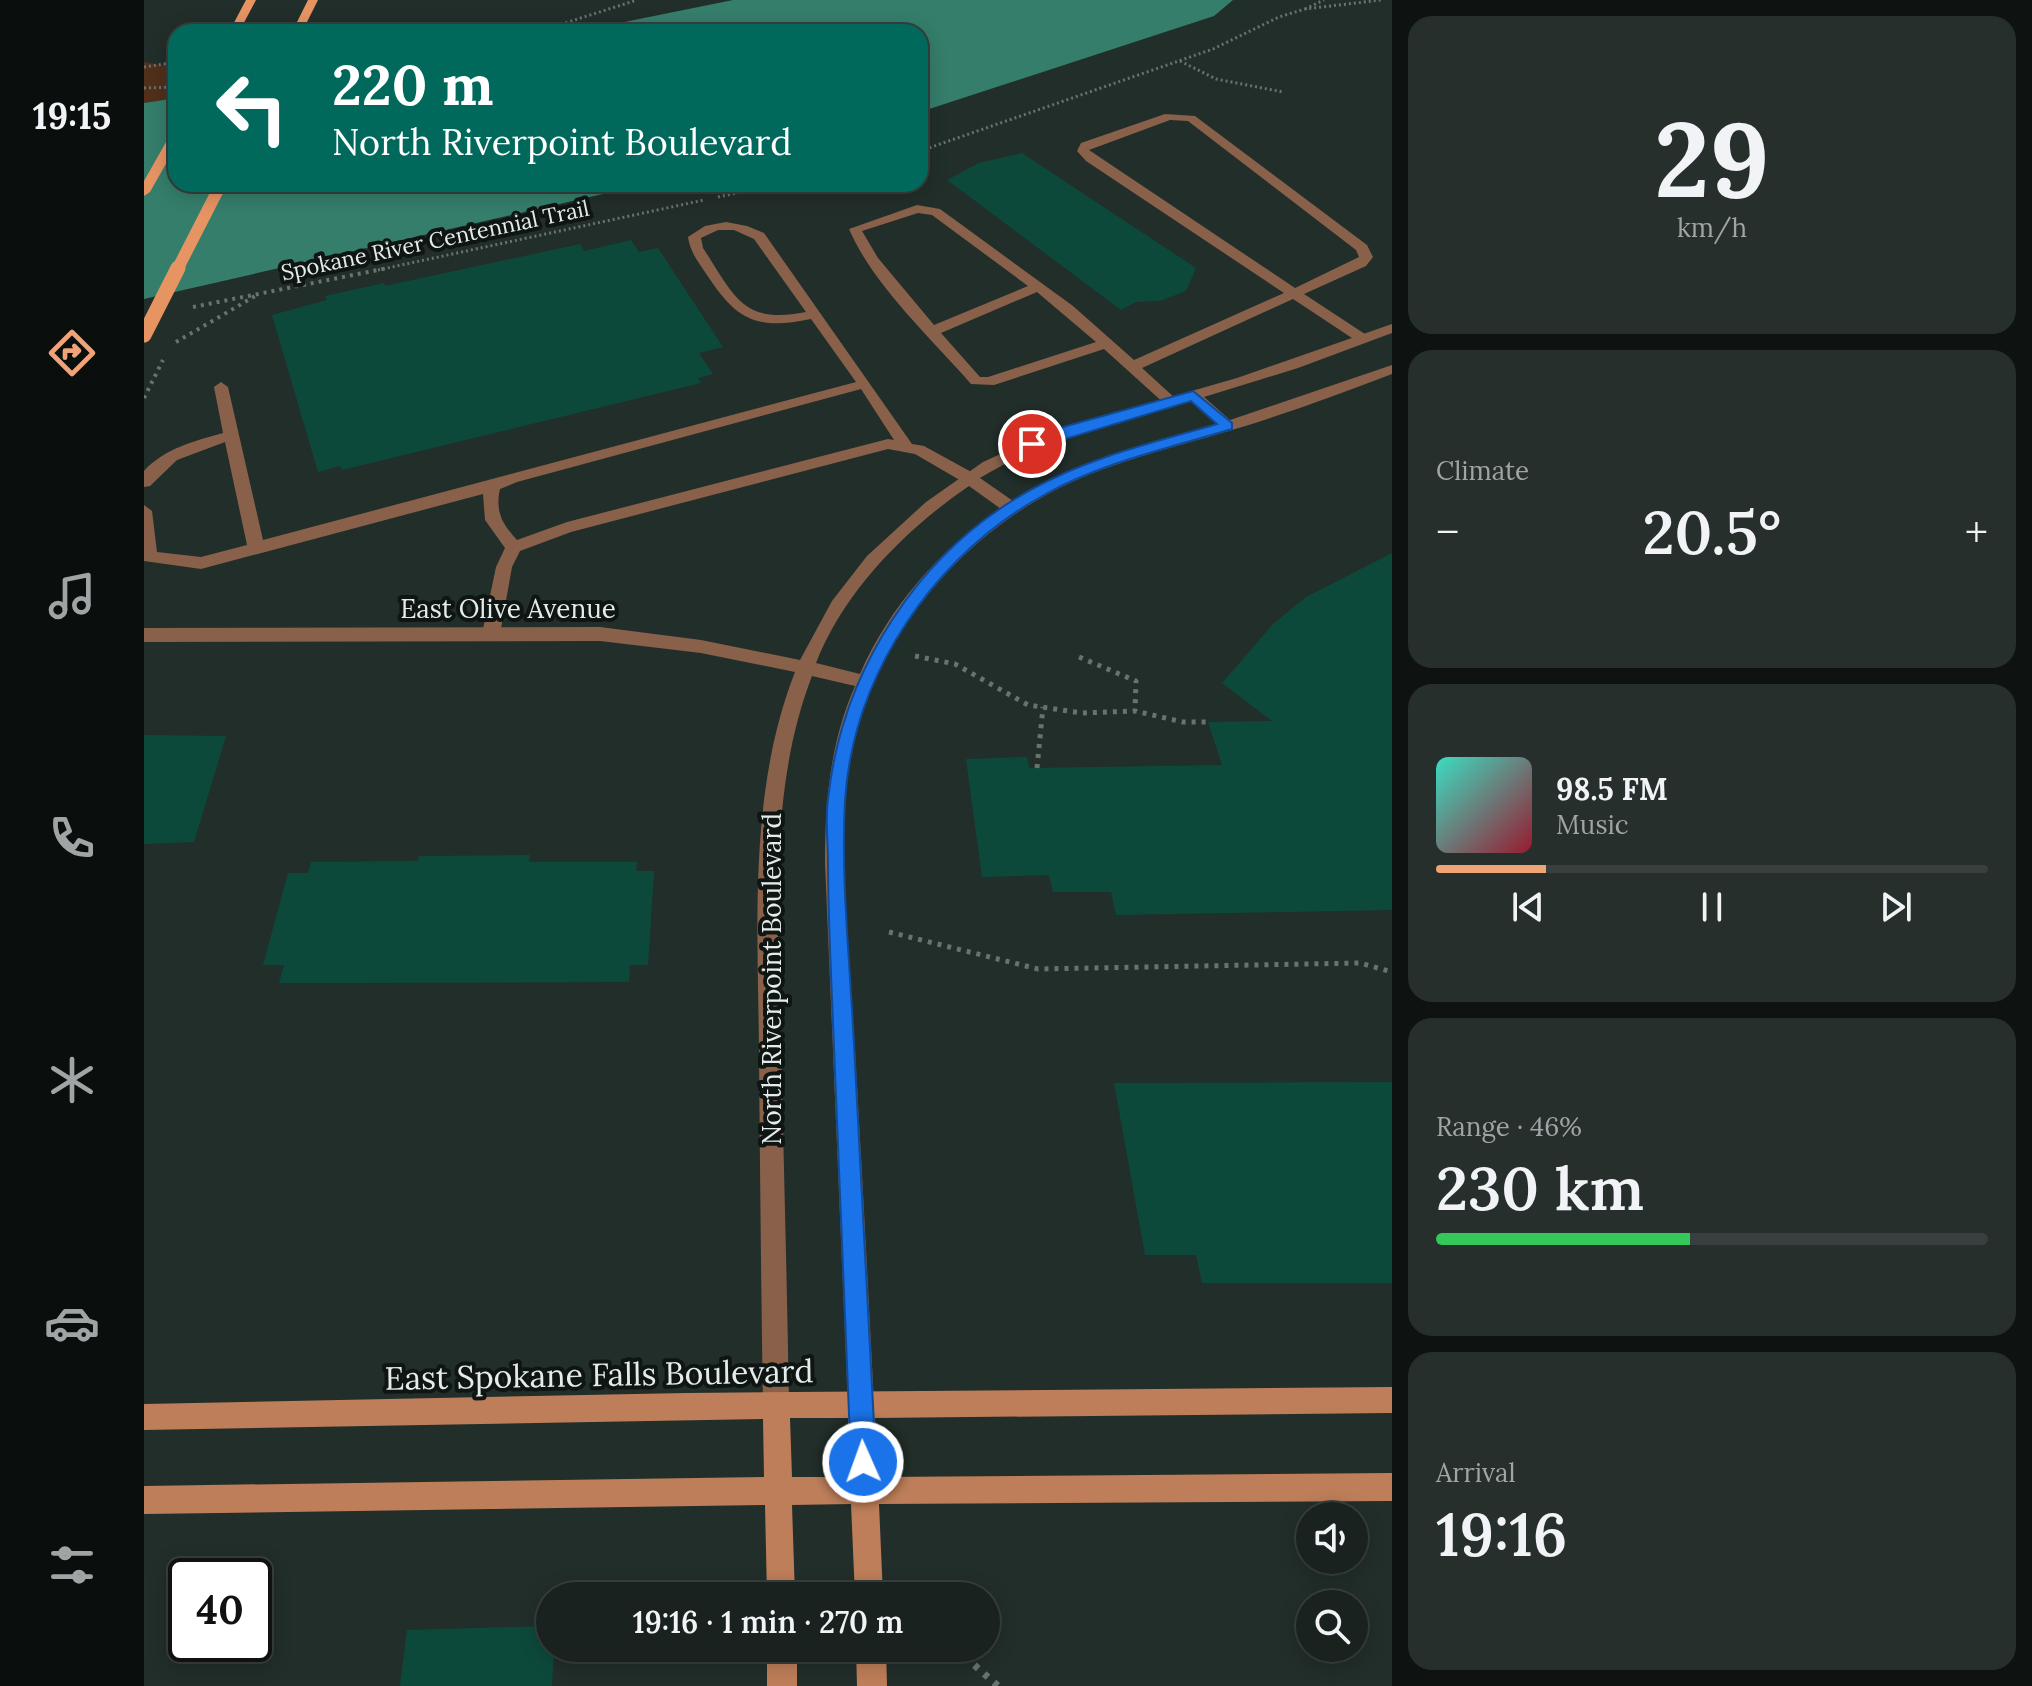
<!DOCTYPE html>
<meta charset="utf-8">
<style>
body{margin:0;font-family:Lora,serif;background:#272f2d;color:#f1f3f6;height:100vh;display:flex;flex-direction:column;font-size:30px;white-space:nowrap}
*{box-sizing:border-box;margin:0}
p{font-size:26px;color:#9fa4a5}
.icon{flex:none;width:44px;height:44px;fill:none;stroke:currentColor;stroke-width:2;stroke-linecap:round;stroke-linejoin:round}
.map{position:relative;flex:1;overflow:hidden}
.details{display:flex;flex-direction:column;gap:16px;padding:16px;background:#0e1312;width:640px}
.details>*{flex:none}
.hud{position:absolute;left:24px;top:24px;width:760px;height:168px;border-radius:24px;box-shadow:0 4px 20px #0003,0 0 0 2px #383f3e;background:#00695c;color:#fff;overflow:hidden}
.controls{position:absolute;left:1152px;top:1502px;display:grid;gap:16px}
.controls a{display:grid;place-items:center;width:72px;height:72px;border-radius:50%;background:#1a2220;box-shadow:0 4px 20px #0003,0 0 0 2px #383f3e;font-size:40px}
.speed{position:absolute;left:24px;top:1558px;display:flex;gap:16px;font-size:40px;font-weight:700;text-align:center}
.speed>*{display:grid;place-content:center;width:104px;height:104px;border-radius:50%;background:#1a2220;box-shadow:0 4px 20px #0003,0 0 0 2px #383f3e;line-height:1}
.speed .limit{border:4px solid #111;border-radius:12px;background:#fff;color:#111}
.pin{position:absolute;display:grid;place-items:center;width:68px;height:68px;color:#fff;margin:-34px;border:4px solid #fff;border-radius:50%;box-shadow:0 2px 8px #0007}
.me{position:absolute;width:88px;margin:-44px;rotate:358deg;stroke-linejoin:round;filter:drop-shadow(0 0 6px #0008)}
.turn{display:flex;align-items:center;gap:28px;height:168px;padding:0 32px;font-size:36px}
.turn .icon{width:104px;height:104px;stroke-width:2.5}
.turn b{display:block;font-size:56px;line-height:68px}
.big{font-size:60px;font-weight:600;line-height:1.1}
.details .card{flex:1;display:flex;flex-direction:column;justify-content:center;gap:12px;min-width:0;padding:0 28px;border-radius:24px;background:#272f2d}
.details .dial{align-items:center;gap:0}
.dial b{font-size:104px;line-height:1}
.song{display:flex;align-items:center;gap:24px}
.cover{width:96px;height:96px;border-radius:12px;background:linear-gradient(135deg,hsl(170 70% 55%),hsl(350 70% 35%))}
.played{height:8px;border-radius:4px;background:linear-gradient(90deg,#efa377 20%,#383f3e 20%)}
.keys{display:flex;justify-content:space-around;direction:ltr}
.heat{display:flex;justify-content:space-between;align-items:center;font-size:44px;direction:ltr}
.charge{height:12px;border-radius:6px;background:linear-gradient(90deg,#34c759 46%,#383f3e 0)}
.trip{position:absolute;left:392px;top:1582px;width:464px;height:80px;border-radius:40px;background:#1a2220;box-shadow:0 4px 20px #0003,0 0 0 2px #383f3e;font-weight:600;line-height:80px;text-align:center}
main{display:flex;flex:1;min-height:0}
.tab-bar{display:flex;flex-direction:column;width:144px;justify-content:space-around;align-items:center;background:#0a0e0d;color:#9fa4a5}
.tab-bar .icon{width:56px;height:56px}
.tab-bar .selected{color:#efa377}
.tab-bar b{font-size:36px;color:#f1f3f6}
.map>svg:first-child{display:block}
</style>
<main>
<nav class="tab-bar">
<b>19:15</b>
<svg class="icon selected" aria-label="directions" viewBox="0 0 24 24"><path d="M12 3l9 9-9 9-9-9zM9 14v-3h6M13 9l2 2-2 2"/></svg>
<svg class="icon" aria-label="music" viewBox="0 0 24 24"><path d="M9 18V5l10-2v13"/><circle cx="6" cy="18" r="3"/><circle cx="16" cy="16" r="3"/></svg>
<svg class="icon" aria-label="phone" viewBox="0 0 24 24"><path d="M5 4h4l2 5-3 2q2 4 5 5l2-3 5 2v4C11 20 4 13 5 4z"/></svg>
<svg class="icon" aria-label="climate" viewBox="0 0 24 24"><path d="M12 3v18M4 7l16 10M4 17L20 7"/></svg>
<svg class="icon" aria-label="car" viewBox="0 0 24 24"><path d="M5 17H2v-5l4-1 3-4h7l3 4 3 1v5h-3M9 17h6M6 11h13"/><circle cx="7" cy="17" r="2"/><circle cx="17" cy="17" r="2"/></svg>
<svg class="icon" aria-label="filters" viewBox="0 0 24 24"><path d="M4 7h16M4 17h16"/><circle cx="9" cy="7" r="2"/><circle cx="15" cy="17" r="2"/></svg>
</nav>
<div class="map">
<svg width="1248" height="1686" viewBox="0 0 1248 1686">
<rect width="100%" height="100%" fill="#222e2a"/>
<!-- green -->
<path fill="#502f1b" d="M 32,60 L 32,98 L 0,103 L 0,62 L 17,65 Z"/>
<!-- water -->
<path fill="#357e6b" d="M 589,0 L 1089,0 L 1070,16 L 776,112 L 776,32 L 431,32 Z
M 32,98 L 32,184 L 503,184 L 0,299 L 0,103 Z"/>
<!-- building -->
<path fill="#0d493b" d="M 878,153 L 1052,268 L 1042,291 L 1016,301 L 992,302 L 977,310 L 803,180 L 835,163 Z
M 487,240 L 495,252 L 514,248 L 579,347 L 555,353 L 569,374 L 554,378 L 557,383 L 198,470 L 196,466 L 174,472 L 128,315 L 183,300 L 181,296 L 240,283 L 241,286 L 436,244 L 440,251 Z
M 1248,553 L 1248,910 L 972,915 L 967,892 L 909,892 L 905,875 L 838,877 L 822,759 L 883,757 L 885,768 L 1078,765 L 1064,722 L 1128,721 L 1078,683 L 1129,624 L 1162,597 Z
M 0,735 L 82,736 L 50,842 L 0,844 Z
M 386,855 L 385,862 L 493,862 L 492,871 L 510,871 L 504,965 L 486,965 L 485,982 L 209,983 L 135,983 L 140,965 L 119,965 L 144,873 L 164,873 L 167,862 L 274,861 L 275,856 Z
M 1248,1082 L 1248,1283 L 1058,1283 L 1052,1255 L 1001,1255 L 970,1083 Z
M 406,1626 L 406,1648 L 410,1648 L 408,1686 L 256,1686 L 263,1630 Z"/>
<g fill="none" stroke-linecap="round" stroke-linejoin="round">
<!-- path-far3 -->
<path stroke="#68736f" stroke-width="3" stroke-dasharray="2 3" stroke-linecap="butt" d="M 1161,9 L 1180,0
M 218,25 L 231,32
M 393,32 L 493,0
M 1036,61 L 1072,79 L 1139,92
M 0,67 L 32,62
M 0,88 L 32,87
M 776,151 L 1069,49 L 1135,17 L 1161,9 L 1237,0
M 574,197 L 635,184
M 234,270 L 560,200"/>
<!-- path-far2 -->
<path stroke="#68736f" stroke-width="4" stroke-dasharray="3 5" stroke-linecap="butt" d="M 49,307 L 244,268
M 32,342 L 113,295
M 0,398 L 19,360"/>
<!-- path-far1 -->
<path stroke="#68736f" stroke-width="5" stroke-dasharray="4 6" stroke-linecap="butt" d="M 771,656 L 811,664 L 884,705 L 938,713 L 991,711 L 1039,722 L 1064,722
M 935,657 L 992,681 L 991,711
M 893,768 L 899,707
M 745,932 L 894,969 L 1216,963 L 1248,972"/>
<!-- path -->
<path stroke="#68736f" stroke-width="7" stroke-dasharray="5 8" stroke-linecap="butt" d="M 811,1648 L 854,1686"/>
<!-- lane -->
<path fill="#89614a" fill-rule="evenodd" d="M 1021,114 L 1051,116 L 1223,245 L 1229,257 L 1222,266 L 1160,294 L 1224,336 L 1224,342 L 1214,342 L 1149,299 L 998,368 L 1032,399 L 1032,405 L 1022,405 L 960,349 L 850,385 L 827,384 C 787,338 729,285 705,229 L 773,205 L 796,209 L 929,306 L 990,360 L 1140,293 L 942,161 L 933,151 L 937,143 ZM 1026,120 L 1044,121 L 1212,250 L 1215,257 L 1151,288 L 945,150 ZM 774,213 L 788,215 L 884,286 L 790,325 L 734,258 L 718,231 ZM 893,292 L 952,342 L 844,377 L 836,377 L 797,333 Z
M 582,222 L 603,226 L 620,233 L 768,444 L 780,446 L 831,474 L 831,482 L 819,482 L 771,454 L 744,449 L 427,532 L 376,551 L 368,567 L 356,634 L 347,641 L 338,634 L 352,567 L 361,548 L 341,520 L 339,494 L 57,569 L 0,561 L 0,505 L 8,511 L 13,552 L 57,557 L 103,545 L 81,442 L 33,460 L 6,486 L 0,487 L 0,471 C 21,448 51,441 79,433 L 70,387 L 77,382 L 84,387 L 119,540 L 712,382 L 667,319 C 613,330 593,321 563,275 C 555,263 546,252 544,237 L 561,226 ZM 574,230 L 590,230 L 610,239 L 662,312 C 598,325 590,295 559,248 L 557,238 ZM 717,389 L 750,440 L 744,439 L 423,522 L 373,540 C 358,524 351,511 356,489 L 373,482 Z"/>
<!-- street -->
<path fill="#89614a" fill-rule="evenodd" d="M 1248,324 L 1248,333 L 1154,368 L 1060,397 L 1086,420 L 1248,365 L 1248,374 C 1195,394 1142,414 1088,430 C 1025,449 960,463 902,495 C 805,549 730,644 708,753 C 689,840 706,961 711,1051 C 718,1169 724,1286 730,1404 L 726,1413 L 717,1417 L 708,1413 L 704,1404 L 681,863 C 681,801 686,743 711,686 L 668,676 C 623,793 635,925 637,1048 C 640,1167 643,1286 645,1405 L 641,1414 L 632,1418 L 623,1414 L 619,1405 C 617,1287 616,1169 615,1052 C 614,926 604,792 651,672 L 557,653 L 456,641 L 0,642 L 0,628 L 456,627 L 557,640 L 656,660 L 688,601 L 723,556 L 782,502 L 839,462 L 905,432 L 1093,378 ZM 1046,401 L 1072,424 C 1001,444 931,461 869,501 L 836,478 C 901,438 974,421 1046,401 ZM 825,486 L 857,509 C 797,547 744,609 716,674 L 672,663 C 700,591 762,529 825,486 Z"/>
<!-- secondary -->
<path fill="#be7e59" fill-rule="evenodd" d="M 1248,1387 L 1248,1413 L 731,1418 L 734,1477 L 1248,1473 L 1248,1501 L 735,1504 L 739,1596 L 711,1596 L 707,1504 L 648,1505 L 651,1596 L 623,1596 L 621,1505 L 0,1514 L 0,1486 L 620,1477 L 619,1419 L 0,1430 L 0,1404 L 542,1393 ZM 646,1418 L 704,1418 L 706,1477 L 648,1477 Z
M 623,1648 L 653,1648 L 653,1686 L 623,1686 Z
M 712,1648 L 742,1648 L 743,1686 L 713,1686 Z"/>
<!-- primary -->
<path fill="#e79463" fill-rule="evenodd" d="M 102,0 L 112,0 L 95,32 L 85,32 Z
M 164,0 L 174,0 L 158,32 L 148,32 Z
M 32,131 L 32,146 L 6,192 L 0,196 L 0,181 L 26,135 Z"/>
<!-- primary-bridge-far1 -->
<path stroke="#e79463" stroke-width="12" d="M 33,270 L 77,184"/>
<!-- primary-bridge -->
<path stroke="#e79463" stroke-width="15" d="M 0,335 L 34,268"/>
</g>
<!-- route -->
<path fill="#1a73e8" stroke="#114b97" stroke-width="2" d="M 1049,391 L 1088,423 L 1088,429 C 1025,448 957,463 900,495 C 790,556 709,674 701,801 C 697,875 705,952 709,1026 C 717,1171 724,1316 732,1462 L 728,1471 L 719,1474 L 710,1471 L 707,1462 C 701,1316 695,1170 689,1024 C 687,970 684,916 684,861 C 684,841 681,819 684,799 C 698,670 775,550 890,488 C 946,457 1012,442 1073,424 L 1047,401 L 888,449 L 883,447 L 883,441 L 919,427 Z"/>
<g text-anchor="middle" stroke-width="8" stroke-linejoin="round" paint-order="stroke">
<!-- far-street labels -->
<g font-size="22" fill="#e4ece9" stroke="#0f1513">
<text transform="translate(291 240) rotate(-12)" y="8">Spokane River Centennial Trail</text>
</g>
<!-- street labels -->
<g font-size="26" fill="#e4ece9" stroke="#0f1513">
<text x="364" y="618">East Olive Avenue</text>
<text transform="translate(628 979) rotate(-90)" y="9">North Riverpoint Boulevard</text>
</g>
<!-- near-street labels -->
<g font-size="32" fill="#e4ece9" stroke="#0f1513">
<text transform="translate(455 1375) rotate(-1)" y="11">East Spokane Falls Boulevard</text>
</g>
</g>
</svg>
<div class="controls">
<a><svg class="icon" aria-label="sound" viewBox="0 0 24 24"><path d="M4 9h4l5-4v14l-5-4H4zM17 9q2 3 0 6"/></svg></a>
<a><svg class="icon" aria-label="search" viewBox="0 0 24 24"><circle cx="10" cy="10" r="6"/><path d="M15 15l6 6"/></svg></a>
</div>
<div class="speed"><div class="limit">40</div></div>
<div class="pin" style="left:888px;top:444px;background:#d93025"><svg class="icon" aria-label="arrive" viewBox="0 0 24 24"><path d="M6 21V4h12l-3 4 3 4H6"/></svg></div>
<svg class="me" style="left:719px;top:1462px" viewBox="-20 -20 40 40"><circle r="17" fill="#1a73e8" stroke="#fff" stroke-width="3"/><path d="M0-11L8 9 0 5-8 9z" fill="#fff"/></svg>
<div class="trip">19:16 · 1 min · 270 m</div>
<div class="hud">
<div class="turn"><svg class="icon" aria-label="left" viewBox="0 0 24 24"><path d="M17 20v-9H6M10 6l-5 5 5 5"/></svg><div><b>220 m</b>North Riverpoint Boulevard</div></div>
</div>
</div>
<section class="details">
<div class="card dial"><b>29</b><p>km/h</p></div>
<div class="card"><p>Climate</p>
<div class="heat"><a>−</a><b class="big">20.5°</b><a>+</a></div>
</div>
<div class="card">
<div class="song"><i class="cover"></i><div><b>98.5 FM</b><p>Music</p></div></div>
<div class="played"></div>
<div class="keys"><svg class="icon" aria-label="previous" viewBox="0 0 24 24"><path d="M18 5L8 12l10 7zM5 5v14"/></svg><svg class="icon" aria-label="pause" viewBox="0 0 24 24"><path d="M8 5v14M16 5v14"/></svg><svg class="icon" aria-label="next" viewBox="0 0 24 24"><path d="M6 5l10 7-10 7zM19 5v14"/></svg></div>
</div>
<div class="card"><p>Range · 46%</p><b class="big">230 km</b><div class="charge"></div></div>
<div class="card"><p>Arrival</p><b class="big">19:16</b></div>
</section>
</main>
